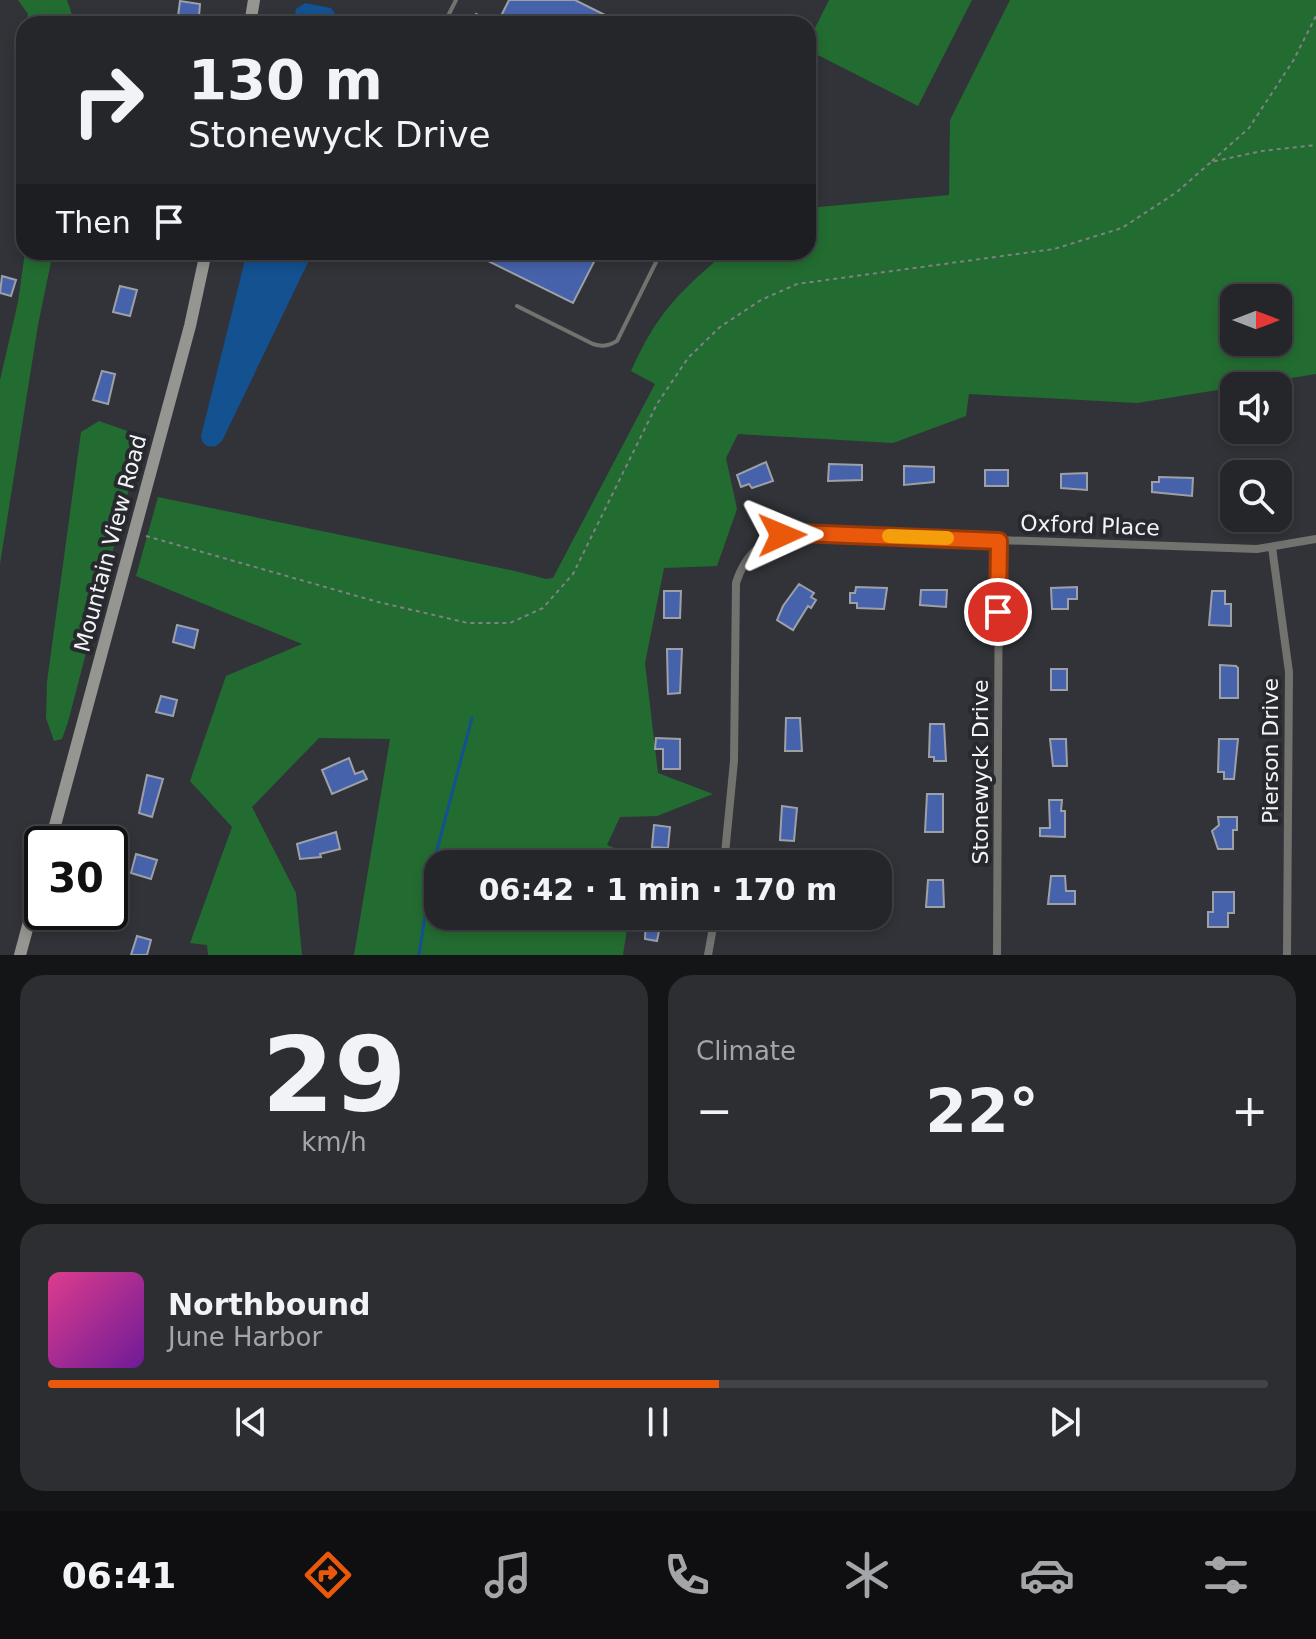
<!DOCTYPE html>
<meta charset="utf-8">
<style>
body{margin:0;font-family:"DejaVu Sans",sans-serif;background:#2d2e32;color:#f1f3f6;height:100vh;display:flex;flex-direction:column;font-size:30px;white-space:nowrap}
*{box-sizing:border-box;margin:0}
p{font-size:26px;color:#a3a5a8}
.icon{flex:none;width:44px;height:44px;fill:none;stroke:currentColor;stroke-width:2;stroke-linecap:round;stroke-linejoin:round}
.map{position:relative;height:955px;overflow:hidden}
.details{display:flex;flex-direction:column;gap:20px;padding:20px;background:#141517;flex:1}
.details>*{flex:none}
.top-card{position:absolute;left:16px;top:16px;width:800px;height:244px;border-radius:24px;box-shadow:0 4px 12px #0003,0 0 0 2px #424347;background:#25262a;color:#f1f3f6;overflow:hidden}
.needle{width:52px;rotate:90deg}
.tools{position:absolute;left:1220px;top:284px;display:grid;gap:16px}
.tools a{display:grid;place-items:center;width:72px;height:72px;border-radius:16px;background:#25262a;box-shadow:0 4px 12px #0003,0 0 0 2px #424347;font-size:40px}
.speed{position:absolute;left:24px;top:826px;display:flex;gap:16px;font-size:40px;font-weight:700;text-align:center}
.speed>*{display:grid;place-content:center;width:104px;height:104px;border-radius:50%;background:#25262a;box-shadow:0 4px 12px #0003,0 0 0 2px #424347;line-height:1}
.speed .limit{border:4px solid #111;border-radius:12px;background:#fff;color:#111}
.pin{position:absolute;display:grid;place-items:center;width:68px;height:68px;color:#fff;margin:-34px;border:4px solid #fff;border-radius:50%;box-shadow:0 2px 8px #0007}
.me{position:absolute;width:88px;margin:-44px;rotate:89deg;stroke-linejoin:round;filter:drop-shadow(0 0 6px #0008)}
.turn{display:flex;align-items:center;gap:28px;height:168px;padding:0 40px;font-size:36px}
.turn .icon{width:104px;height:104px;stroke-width:2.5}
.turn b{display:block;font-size:56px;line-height:68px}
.then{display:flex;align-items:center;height:76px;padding:0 40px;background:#0003;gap:16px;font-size:30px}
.big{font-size:60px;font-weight:600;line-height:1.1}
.details .card{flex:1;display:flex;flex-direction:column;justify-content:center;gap:12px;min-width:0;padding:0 28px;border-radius:24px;background:#2d2e32}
.details .dial{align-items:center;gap:0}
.dial b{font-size:104px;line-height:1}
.song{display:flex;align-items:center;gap:24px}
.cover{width:96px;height:96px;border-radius:12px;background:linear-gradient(135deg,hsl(330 70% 55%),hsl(280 70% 35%))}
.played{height:8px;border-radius:4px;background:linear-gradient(90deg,#ea580c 55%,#424347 55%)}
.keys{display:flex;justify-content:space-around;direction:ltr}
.heat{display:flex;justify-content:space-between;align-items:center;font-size:44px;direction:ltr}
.details .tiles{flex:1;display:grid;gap:20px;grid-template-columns:1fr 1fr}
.card:last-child{grid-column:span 2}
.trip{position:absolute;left:424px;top:850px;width:468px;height:80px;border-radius:24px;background:#25262a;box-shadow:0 4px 12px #0003,0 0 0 2px #424347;font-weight:600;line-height:80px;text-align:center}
.tabs{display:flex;height:128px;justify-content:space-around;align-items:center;background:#0f0f11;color:#a3a5a8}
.tabs .icon{width:56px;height:56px}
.tabs .current{color:#ea580c}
.tabs b{font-size:36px;color:#f1f3f6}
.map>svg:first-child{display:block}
</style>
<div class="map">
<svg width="1316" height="955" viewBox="0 0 1316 955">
<rect width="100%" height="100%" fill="#313338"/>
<!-- green -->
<path fill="#236c31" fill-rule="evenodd" d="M 18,0 L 67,0 L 75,24 L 27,24 L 28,14 Z
M 829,0 L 972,0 L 918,106 L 808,50 L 808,42 Z
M 1010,0 L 1316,0 L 1316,374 L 1137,403 L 969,394 L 966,416 L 893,443 L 738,434 L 726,458 L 737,509 L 717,566 L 664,568 L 645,663 L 658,773 L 713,794 L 657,816 L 620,817 L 607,845 L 653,864 L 438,864 L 438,916 L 629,916 L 623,955 L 354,955 L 390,739 L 319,738 L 252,807 L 296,893 L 302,955 L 208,955 L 207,945 L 190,943 L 232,827 L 190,781 L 226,676 L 302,644 L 136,576 L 158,497 L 515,571 L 546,579 L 553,578 L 655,384 L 631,371 C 658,312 677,294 726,252 L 808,252 L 808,208 L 949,195 L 950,120 ZM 1278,298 L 1278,342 L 1234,342 L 1234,298 Z
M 24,80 L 24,223 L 18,186 Z
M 25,252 L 53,252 L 38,325 L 0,564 L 0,380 L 18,302 Z
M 99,421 L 136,434 L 137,458 L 68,722 L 62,739 L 54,741 L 46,718 L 47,682 L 81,432 Z"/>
<!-- water -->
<path fill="#135190" d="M 305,3 L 331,8 L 336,15 L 334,24 L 293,24 L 296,9 Z
M 247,252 L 313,252 L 222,441 L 216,446 C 208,448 202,445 201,436 Z"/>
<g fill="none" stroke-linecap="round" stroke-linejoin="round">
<!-- stream -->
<path stroke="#135190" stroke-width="3" d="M 419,955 L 433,865 L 472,718"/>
</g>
<!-- building -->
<path fill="#4662ab" stroke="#9da0a6" stroke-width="2" d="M 509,0 L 575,0 L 623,24 L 497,24 Z
M 180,1 L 200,4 L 199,16 L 194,15 L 193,24 L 177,24 Z
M 476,14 L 497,24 L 471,24 Z
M 470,252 L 599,252 L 573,303 Z
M 2,276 L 16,280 L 11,296 L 0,293 Z
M 120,286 L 137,290 L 130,316 L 113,312 Z
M 102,371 L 115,374 L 108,404 L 93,400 Z
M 766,462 L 773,481 L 752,488 L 749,484 L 741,487 L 737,475 Z
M 829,464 L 862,465 L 862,480 L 828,481 Z
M 904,466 L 934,467 L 934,482 L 904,485 Z
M 985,470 L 1008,470 L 1008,486 L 985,486 Z
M 1087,473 L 1087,490 L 1061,488 L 1061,474 Z
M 1159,477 L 1193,478 L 1192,496 L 1152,492 L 1152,482 L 1159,482 Z
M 799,584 L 814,593 L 811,597 L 816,600 L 811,608 L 808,606 L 793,630 L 777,620 L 783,606 Z
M 856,587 L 887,588 L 884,609 L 857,608 L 857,603 L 850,603 L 850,593 L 855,593 Z
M 1077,587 L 1077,599 L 1068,599 L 1068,609 L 1052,609 L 1051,588 Z
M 921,590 L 947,590 L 946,607 L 920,605 Z
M 664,591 L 681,591 L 680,618 L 664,618 Z
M 1212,591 L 1225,591 L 1225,604 L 1231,604 L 1231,626 L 1209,625 Z
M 177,625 L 198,630 L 194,648 L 173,642 Z
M 667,649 L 682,649 L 680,693 L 668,694 Z
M 1220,665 L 1236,666 L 1238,668 L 1238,698 L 1220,698 Z
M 1051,669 L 1067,669 L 1067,690 L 1051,690 Z
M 161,696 L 177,700 L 173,716 L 156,712 Z
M 786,718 L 800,718 L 802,751 L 785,751 Z
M 930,724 L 944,724 L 946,761 L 934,761 L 934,757 L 929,757 Z
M 656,738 L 680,739 L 680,769 L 663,769 L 663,749 L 655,749 Z
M 1050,739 L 1066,739 L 1067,766 L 1053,766 Z
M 1219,739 L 1238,739 L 1234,779 L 1224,779 L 1224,772 L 1218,772 Z
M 349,758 L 355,774 L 363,771 L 367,779 L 332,794 L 322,770 Z
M 147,775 L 163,779 L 152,817 L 139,813 Z
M 927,794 L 943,794 L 943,832 L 925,832 Z
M 1049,800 L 1062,800 L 1061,811 L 1065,811 L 1065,837 L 1040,836 L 1040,828 L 1050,828 Z
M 782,806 L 797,808 L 794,841 L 780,840 Z
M 1218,817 L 1237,817 L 1237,830 L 1233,830 L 1233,849 L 1218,849 L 1212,831 L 1219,825 Z
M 654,825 L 670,827 L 668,848 L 652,847 Z
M 336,832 L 340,849 L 320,854 L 321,857 L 300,859 L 297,844 Z
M 136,854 L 157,860 L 151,879 L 131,873 Z
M 1051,876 L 1065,876 L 1066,891 L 1075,891 L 1075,904 L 1048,904 Z
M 928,880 L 943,880 L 944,907 L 926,907 Z
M 1213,892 L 1234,892 L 1234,913 L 1228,913 L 1228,927 L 1208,927 L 1208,912 L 1213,912 Z
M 646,916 L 662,916 L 657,941 L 645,939 Z
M 767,916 L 784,917 L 782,928 L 766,926 Z
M 137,936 L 151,940 L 147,955 L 131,955 Z"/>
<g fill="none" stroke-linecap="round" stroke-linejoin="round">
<!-- path -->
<path stroke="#808185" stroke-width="2" stroke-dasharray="4 4" stroke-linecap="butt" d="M 1212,161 L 1249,128 L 1293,61 L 1316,16
M 146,536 L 378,602 L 468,623 L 510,623 L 543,608 L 573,574 L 657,404 L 688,358 L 720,327 L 761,300 L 797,284 L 1054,249 L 1122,228 L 1177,192 L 1211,162 L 1262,151 L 1316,145"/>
<!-- lane -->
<path stroke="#72726f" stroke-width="4" d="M 761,18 L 766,24
M 444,24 L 456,0
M 517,306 L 593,344 C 602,347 608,346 617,341 L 661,252"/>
<!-- street -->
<path stroke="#72726f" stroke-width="8" d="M 1272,547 L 1289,672 L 1287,955
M 724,864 L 734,761 L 736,583 C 746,551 766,537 799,533 L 1257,549 L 1316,539
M 708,955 L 715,916
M 997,955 L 999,541"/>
<!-- secondary -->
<path stroke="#959591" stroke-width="12" d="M 250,24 L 254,0
M 50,844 L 190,326 L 206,252
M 20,955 L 42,874"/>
</g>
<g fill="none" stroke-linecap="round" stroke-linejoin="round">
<defs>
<path id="route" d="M 782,535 L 799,533 L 999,541 L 998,612"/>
</defs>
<!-- route casing -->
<use href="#route" stroke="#983908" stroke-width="20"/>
<!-- route -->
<use href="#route" stroke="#ea580c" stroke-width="14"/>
<!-- slow -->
<path stroke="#f59e0b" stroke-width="14" d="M 889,536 L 947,538"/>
</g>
<g text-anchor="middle" stroke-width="8" stroke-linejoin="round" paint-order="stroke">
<!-- street labels -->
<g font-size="22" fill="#f3f4f7" stroke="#27292e">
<text transform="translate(1090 525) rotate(2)" y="8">Oxford Place</text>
<text transform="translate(110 543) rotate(-75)" y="8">Mountain View Road</text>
<text transform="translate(1270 751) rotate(-90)" y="8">Pierson Drive</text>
<text transform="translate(980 772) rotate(-90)" y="8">Stonewyck Drive</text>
</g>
</g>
</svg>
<div class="tools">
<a><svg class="needle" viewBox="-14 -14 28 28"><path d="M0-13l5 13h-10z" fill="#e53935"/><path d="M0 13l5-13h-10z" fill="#a3a5a8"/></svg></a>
<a><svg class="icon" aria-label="sound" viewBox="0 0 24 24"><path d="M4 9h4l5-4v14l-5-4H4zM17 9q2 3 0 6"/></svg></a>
<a><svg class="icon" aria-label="search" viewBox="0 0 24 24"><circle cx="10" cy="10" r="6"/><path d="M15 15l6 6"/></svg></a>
</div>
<div class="speed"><div class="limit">30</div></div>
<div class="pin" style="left:998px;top:612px;background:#d93025"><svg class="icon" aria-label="arrive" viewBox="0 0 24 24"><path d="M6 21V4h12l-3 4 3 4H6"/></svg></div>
<svg class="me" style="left:782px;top:535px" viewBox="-20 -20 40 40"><path d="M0-17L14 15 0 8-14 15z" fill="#ea580c" stroke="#fff" stroke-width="4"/></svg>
<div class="trip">06:42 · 1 min · 170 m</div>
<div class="top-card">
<div class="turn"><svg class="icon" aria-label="right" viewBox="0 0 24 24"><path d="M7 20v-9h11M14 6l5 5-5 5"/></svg><div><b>130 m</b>Stonewyck Drive</div></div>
<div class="then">Then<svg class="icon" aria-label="arrive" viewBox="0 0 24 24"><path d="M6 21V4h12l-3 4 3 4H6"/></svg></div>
</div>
</div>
<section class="details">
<div class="tiles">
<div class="card dial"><b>29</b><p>km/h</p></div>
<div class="card"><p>Climate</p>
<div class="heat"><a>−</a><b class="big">22°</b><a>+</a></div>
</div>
<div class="card">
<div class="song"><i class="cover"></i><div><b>Northbound</b><p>June Harbor</p></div></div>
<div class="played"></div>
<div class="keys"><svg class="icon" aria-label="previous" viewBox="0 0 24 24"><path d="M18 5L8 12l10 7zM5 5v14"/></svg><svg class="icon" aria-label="pause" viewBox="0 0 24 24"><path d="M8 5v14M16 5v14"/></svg><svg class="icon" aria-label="next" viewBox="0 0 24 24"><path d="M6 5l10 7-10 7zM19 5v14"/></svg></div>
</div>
</div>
</section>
<nav class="tabs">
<b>06:41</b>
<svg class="icon current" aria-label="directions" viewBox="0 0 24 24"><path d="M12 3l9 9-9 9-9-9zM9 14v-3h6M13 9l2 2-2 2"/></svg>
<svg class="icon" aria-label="music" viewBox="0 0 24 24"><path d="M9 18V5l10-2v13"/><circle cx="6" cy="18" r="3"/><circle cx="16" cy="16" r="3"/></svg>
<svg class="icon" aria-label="phone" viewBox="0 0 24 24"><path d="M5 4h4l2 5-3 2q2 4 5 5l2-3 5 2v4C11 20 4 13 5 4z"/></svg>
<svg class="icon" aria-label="climate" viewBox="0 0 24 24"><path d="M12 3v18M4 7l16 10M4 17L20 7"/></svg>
<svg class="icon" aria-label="car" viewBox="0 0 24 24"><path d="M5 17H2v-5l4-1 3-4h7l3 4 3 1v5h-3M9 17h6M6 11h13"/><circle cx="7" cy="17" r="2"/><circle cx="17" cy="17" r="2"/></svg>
<svg class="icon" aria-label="filters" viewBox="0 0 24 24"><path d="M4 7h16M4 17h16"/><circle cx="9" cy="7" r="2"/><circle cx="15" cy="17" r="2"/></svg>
</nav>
